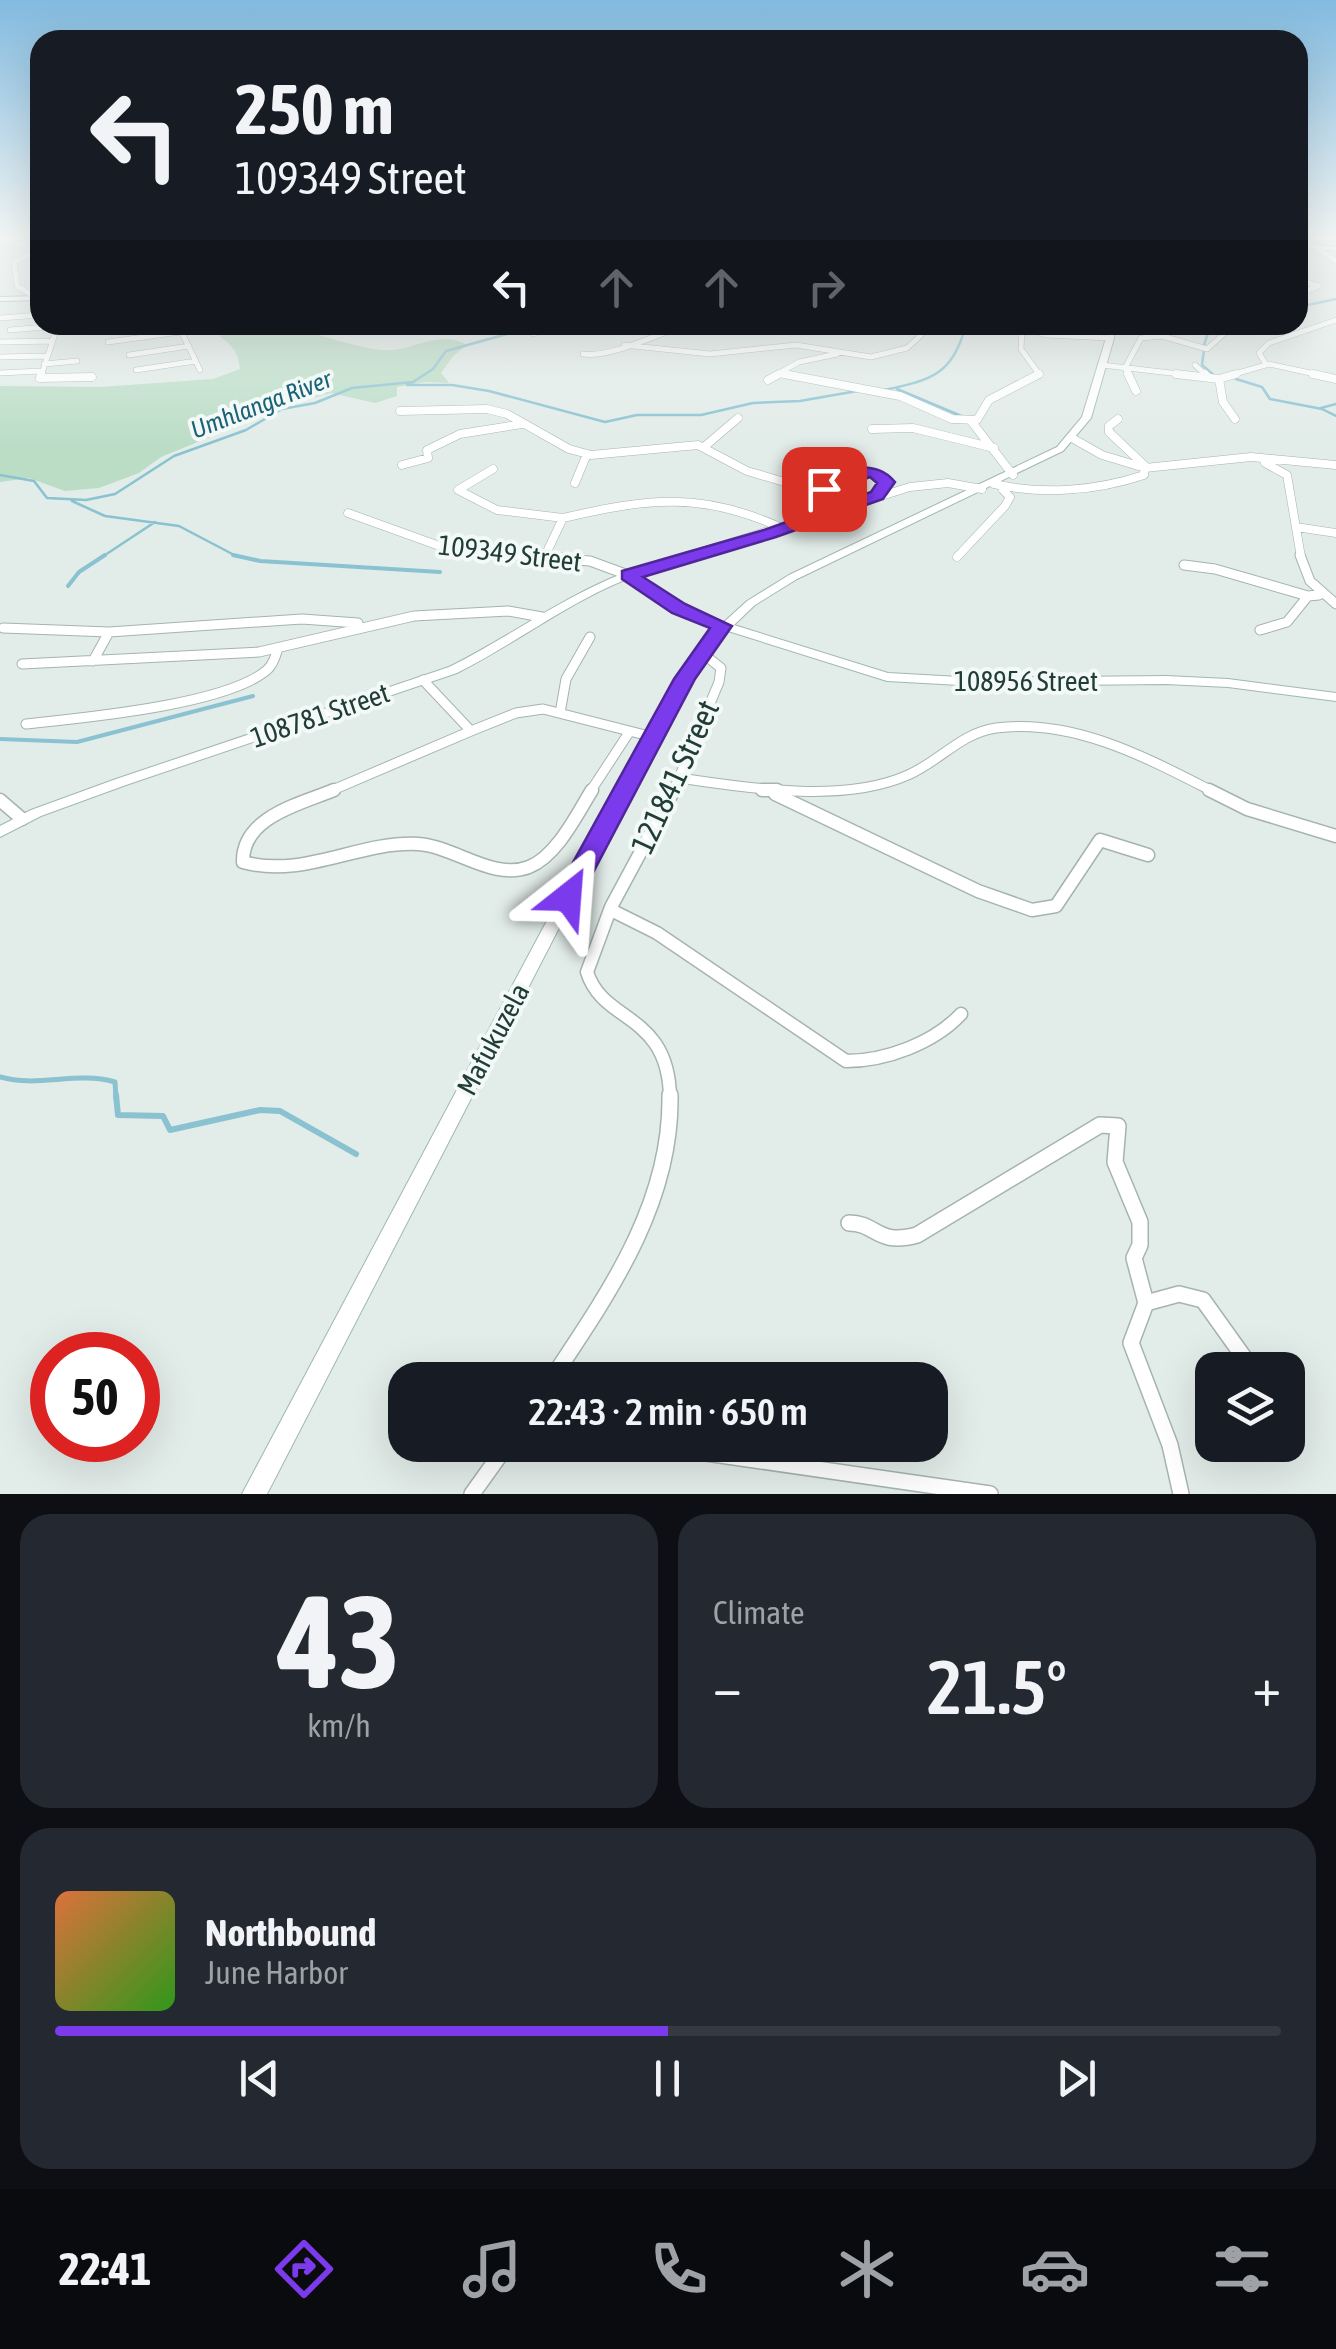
<!DOCTYPE html>
<meta charset="utf-8">
<style>
body{margin:0;font-family:"Asap Condensed",sans-serif;background:#242831;color:#f1f3f6;height:100vh;display:flex;flex-direction:column;font-size:38px;white-space:nowrap}
*{box-sizing:border-box;margin:0}
p{font-size:32px;color:#9ea1a6}
.icon{flex:none;width:55px;height:55px;fill:none;stroke:currentColor;stroke-width:2;stroke-linecap:round;stroke-linejoin:round}
.map{position:relative;height:1494px;overflow:hidden}
.details{display:flex;flex-direction:column;gap:20px;padding:20px;background:#0d0f14;flex:1}
.details>*{flex:none}
.banner{position:absolute;left:30px;top:30px;width:1278px;height:305px;border-radius:30px;box-shadow:0 10px 40px #0002;background:#171b24;color:#f1f3f6;overflow:hidden}
.controls{position:absolute;left:1195px;top:1352px;display:grid;gap:20px}
.controls a{display:grid;place-items:center;width:110px;height:110px;border-radius:20px;background:#171b24;box-shadow:0 10px 40px #0002;font-size:50px}
.speed{position:absolute;left:30px;top:1332px;display:flex;gap:20px;font-size:50px;font-weight:700;text-align:center}
.speed>*{display:grid;place-content:center;width:130px;height:130px;border-radius:50%;background:#171b24;box-shadow:0 10px 40px #0002;line-height:1}
.speed .limit{border:15px solid #d22;background:#fff;color:#111}
.pin{position:absolute;display:grid;place-items:center;width:85px;height:85px;color:#fff;margin:-42px;border-radius:20px;box-shadow:0 5px 15px #0006}
.me{position:absolute;width:110px;margin:-55px;rotate:28deg;stroke-linejoin:round;filter:drop-shadow(0 0 8px #0008)}
.turn{display:flex;align-items:center;gap:35px;height:210px;padding:0 40px;font-size:45px}
.turn .icon{width:130px;height:130px;stroke-width:2.5}
.turn b{display:block;font-size:70px;line-height:85px}
.lanes{display:flex;align-items:center;height:95px;padding:0 40px;background:#0003;justify-content:center;gap:50px;direction:ltr}
.lanes .off{opacity:.35}
.big{font-size:75px;font-weight:600;line-height:1.1}
.details .card{flex:1;display:flex;flex-direction:column;justify-content:center;gap:15px;min-width:0;padding:0 35px;border-radius:30px;background:#242831}
.details .dial{align-items:center;gap:0}
.dial b{font-size:130px;line-height:1}
.song{display:flex;align-items:center;gap:30px}
.cover{width:120px;height:120px;border-radius:15px;background:linear-gradient(135deg,hsl(20 70% 55%),hsl(110 70% 35%))}
.played{height:10px;border-radius:5px;background:linear-gradient(90deg,#7c3aed 50%,#363941 50%)}
.keys{display:flex;justify-content:space-around;direction:ltr}
.heat{display:flex;justify-content:space-between;align-items:center;font-size:55px;direction:ltr}
.details .tiles{flex:1;display:grid;gap:20px;grid-template-columns:1fr 1fr}
.card:last-child{grid-column:span 2}
.trip{position:absolute;left:388px;top:1362px;width:560px;height:100px;border-radius:30px;background:#171b24;box-shadow:0 10px 40px #0002;font-weight:600;line-height:100px;text-align:center}
.dock{display:flex;height:160px;justify-content:space-around;align-items:center;background:#090b0e;color:#9ea1a6}
.dock .icon{width:70px;height:70px}
.dock .on{color:#7c3aed}
.dock b{font-size:45px;color:#f1f3f6}
.map>svg:first-child{display:block}
</style>
<div class="map">
<svg width="1336" height="1494" viewBox="0 0 1336 1494">
<rect width="100%" height="100%" fill="#e2ece8"/>
<!-- green -->
<path fill="#bbddc6" d="M 235,325 C 251,325 276,321 291,326 C 312,333 359,348 382,350 C 411,353 439,328 467,345 L 453,356 L 441,373 L 449,383 L 426,382 L 397,387 L 397,396 L 375,403 L 331,393 L 291,404 L 161,457 L 139,473 L 99,488 L 65,491 L 29,478 L 0,482 L 0,386 L 100,387 L 213,379 L 240,369 C 238,352 233,346 219,336 L 237,328 Z"/>
<g fill="none" stroke-linecap="round" stroke-linejoin="round">
<!-- stream-far3 -->
<path stroke="#8ac2d1" stroke-width="2.5" d="M 1298,307 L 1336,299
M 1203,348 L 1208,333 L 1218,325
M 1204,350 L 1202,365 L 1215,376
M 1236,379 L 1262,387 L 1270,399 L 1322,409 L 1336,416
M 407,385 L 452,385 L 489,391 L 605,422 L 637,415 L 701,415 L 753,403 L 800,401 L 857,391
M 897,389 L 966,418
M 884,390 C 932,380 952,375 966,325
M 1321,408 L 1336,404
M 0,475 L 34,481 L 47,498 L 86,500 L 115,494 L 174,456 L 246,430 L 282,409 L 315,403 L 352,388 L 413,382 L 433,369 L 446,351 L 539,325
M 72,501 L 105,516 L 179,526 L 238,557
M 102,557 L 155,522"/>
<!-- stream-far2 -->
<path stroke="#8ac2d1" stroke-width="4" d="M 233,555 L 260,561 L 440,572
M 68,586 L 79,572 L 105,555
M 0,739 L 77,742 L 253,696"/>
<!-- stream-far1 -->
<path stroke="#8ac2d1" stroke-width="5" d="M 0,1077 C 38,1088 76,1071 115,1082 L 116,1098"/>
<!-- stream -->
<path stroke="#8ac2d1" stroke-width="6" d="M 116,1095 L 118,1115 L 163,1116 L 170,1130 L 260,1110 L 280,1111 L 356,1154"/>
<defs>
<path id="street-far4" d="M 1301,236 L 1303,246
M 0,240 L 37,249
M 1316,247 L 1336,261
M 1298,280 L 1319,286
M 1298,294 L 1319,286
M 37,298 L 17,286 L 14,262 L 40,249
M 0,318 L 40,315
M 159,325 L 182,333 L 200,370
M 377,325 L 400,325
M 765,325 L 787,325
M 1018,326 L 1047,335 L 1110,338
M 96,329 L 137,325
M 1022,329 L 1021,349 L 1039,374 L 1034,376
M 10,330 L 57,326
M 533,334 L 561,325
M 0,342 L 52,341
M 108,342 L 180,332
M 624,345 L 710,354 L 796,345 L 871,357 L 907,348 L 932,325
M 583,354 C 611,358 657,334 686,325
M 129,355 L 189,346
M 0,357 L 46,356
M 44,364 L 77,361
M 1266,364 L 1259,353 L 1269,343 L 1336,320
M 1102,365 L 1197,376
M 1195,365 L 1207,376
M 136,370 L 196,361
M 0,373 L 41,371
M 780,373 L 797,376
M 41,376 L 58,325
M 774,376 L 799,362 L 837,354
M 1129,376 L 1125,368 L 1141,338 L 1162,336 L 1207,349 L 1234,325
M 1228,376 L 1269,364 L 1324,376"/>
<path id="street-far3" d="M 41,374 L 40,378 L 92,377
M 784,374 L 900,396 L 952,419 L 977,420 L 989,400 L 1039,374
M 1128,374 L 1136,391
M 1176,374 L 1219,379 L 1236,374
M 1205,374 L 1209,378
M 1313,374 L 1336,379
M 1219,379 L 1223,402 L 1235,419
M 768,380 L 779,374
M 400,411 L 487,409 L 507,414 L 569,449 L 591,455 L 698,445 L 747,471 L 805,488 L 836,487 L 860,472 L 874,473 L 887,482 L 878,495
M 971,421 L 1013,475
M 872,429 L 913,428 L 994,448
M 1072,438 L 1102,455 L 1145,468 L 1251,457 L 1336,465
M 704,447 L 738,418
M 1265,463 L 1287,475 L 1301,557
M 402,465 L 428,458 L 427,450 L 460,434 L 522,424
M 493,469 L 458,490 L 497,510 L 563,518 L 545,556
M 575,483 L 587,454
M 994,484 C 1043,495 1096,491 1144,475 L 1144,465 L 1109,432 L 1109,426 L 1118,419
M 348,513 L 445,548 L 562,557
M 563,518 C 649,498 702,491 784,529
M 1296,527 L 1336,533
M 685,557 L 910,487 L 948,483 L 982,489
M 957,557 L 1005,506 L 1010,497 L 1003,490"/>
<path id="street-far2" d="M 511,555 L 590,561 L 628,575 L 693,555
M 1300,555 L 1310,581 L 1336,604
M 1184,565 L 1215,569 L 1308,596 L 1319,595
M 3,628 L 109,632
M 1260,630 L 1287,622 L 1308,596
M 93,661 L 109,632 L 302,619 L 358,623
M 22,664 L 259,652 L 414,616 L 508,611 L 542,617
M 560,713 L 566,679 L 590,637
M 26,724 C 81,718 229,705 268,669 C 274,663 276,655 278,648
M 471,731 L 516,713 L 543,709 L 653,737
M 680,778 C 748,788 843,804 908,775 C 940,761 961,733 996,728 C 1074,718 1147,758 1214,792
M 328,792 L 471,731 L 423,680
M 590,792 L 628,734
M 673,792 L 719,682 L 721,668 L 701,652"/>
<path id="street-far1" d="M 334,790 C 300,804 242,817 243,862 C 303,879 358,841 418,844 C 454,846 493,881 529,867 C 557,856 577,814 592,790
M 762,790 L 777,790
M 1209,790 L 1247,809 L 1336,836
M 775,794 L 978,891 L 1032,910 L 1056,906 L 1100,840 L 1148,855
M 0,800 L 22,819
M 611,910 L 657,933 L 846,1061 C 886,1061 934,1043 961,1014
M 670,1098 C 669,1012 603,1024 587,972 L 611,907 L 674,790"/>
<path id="street" d="M 849,1223 C 877,1223 876,1246 917,1235 L 1100,1125 L 1118,1126 L 1115,1162 L 1140,1222 L 1140,1245 L 1134,1258 L 1146,1303 L 1131,1343 L 1170,1445 L 1181,1494
M 1146,1303 L 1179,1294 L 1203,1300 L 1253,1370
M 551,1380 C 608,1294 672,1204 670,1095
M 651,1445 L 990,1494
M 472,1494 L 507,1445"/>
<path id="secondary" d="M 1298,243 L 1336,247 L 1336,251 L 1298,247 Z
M 40,296 L 40,300 L 0,301 L 0,297 Z
M 1106,325 L 1114,325 L 1114,338 L 1091,418 L 1063,451 L 797,579 L 755,605 L 734,625 L 888,673 L 978,678 L 1166,676 L 1228,679 L 1336,693 L 1336,701 L 1228,687 L 1166,684 L 978,686 L 887,681 L 728,631 L 710,648 L 559,928 L 267,1494 L 242,1494 L 543,928 L 699,646 L 718,628 L 698,622 L 627,579 C 567,603 515,644 457,673 L 126,785 L 41,816 L 0,837 L 0,826 L 31,810 L 116,779 L 449,667 C 508,638 562,597 624,573 L 632,573 L 706,616 L 724,622 L 747,601 L 789,575 L 1057,447 L 1082,417 L 1106,338 Z"/>
</defs>
<!-- street-far4 casing -->
<use href="#street-far4" stroke="#a5b4b0" stroke-width="6"/>
<!-- street-far3 casing -->
<use href="#street-far3" stroke="#a5b4b0" stroke-width="9"/>
<!-- street-far2 casing -->
<use href="#street-far2" stroke="#a5b4b0" stroke-width="11"/>
<!-- street-far1 casing -->
<use href="#street-far1" stroke="#a5b4b0" stroke-width="15"/>
<!-- street casing -->
<use href="#street" stroke="#a5b4b0" stroke-width="18"/>
<!-- secondary casing -->
<use href="#secondary" stroke="#a0b8b1" stroke-width="2"/>
<!-- street-far4 -->
<use href="#street-far4" stroke="#fff" stroke-width="5"/>
<!-- street-far3 -->
<use href="#street-far3" stroke="#fff" stroke-width="8"/>
<!-- street-far2 -->
<use href="#street-far2" stroke="#fff" stroke-width="9"/>
<!-- street-far1 -->
<use href="#street-far1" stroke="#fff" stroke-width="12"/>
<!-- street -->
<use href="#street" stroke="#fff" stroke-width="15"/>
<!-- secondary -->
<use href="#secondary" fill="#fff" fill-rule="evenodd"/>
</g>
<!-- sky -->
<linearGradient id="sky" x2="0" y2="1"><stop stop-color="#82badf"/><stop offset="0.53" stop-color="#f2f6f5"/><stop offset="1" stop-color="#f2f6f5" stop-opacity="0"/></linearGradient>
<rect width="1336" height="445" fill="url(#sky)"/>
<!-- route -->
<path fill="#7c3aed" stroke="#51269a" stroke-width="2.5" d="M 860,467 C 875,468 885,470 895,482 L 883,499 L 776,537 L 643,577 L 685,604 L 732,626 L 695,679 L 577,903 L 558,903 L 554,897 L 674,679 L 710,628 L 672,613 L 622,579 L 622,571 L 764,530 L 871,492 L 877,483 L 870,477 L 824,494 L 815,489 Z"/>
<g text-anchor="middle" stroke-width="8" stroke-linejoin="round" paint-order="stroke">
<!-- far-water labels -->
<g font-size="25" font-style="italic" fill="#1c6379" stroke="#f2f9f6">
<text transform="translate(261 404) rotate(-21)" y="9">Umhlanga River</text>
</g>
<!-- street labels -->
<g font-size="28" fill="#223d38" stroke="#f2f9f6">
<text transform="translate(510 553) rotate(7)" y="10">109349 Street</text>
<text x="1026" y="691">108956 Street</text>
<text transform="translate(320 715) rotate(-19)" y="10">108781 Street</text>
<text transform="translate(493 1039) rotate(-62)" y="10">Mafukuzela</text>
</g>
<!-- near-street labels -->
<g font-size="32" fill="#223d38" stroke="#f2f9f6">
<text transform="translate(675 777) rotate(-65)" y="11">121841 Street</text>
</g>
</g>
</svg>
<div class="controls">
<a><svg class="icon" aria-label="layers" viewBox="0 0 24 24"><path d="M12 4l9 5-9 5-9-5zM3 14l9 5 9-5"/></svg></a>
</div>
<div class="speed"><div class="limit">50</div></div>
<div class="pin" style="left:824px;top:489px;background:#d93025"><svg class="icon" aria-label="arrive" viewBox="0 0 24 24"><path d="M6 21V4h12l-3 4 3 4H6"/></svg></div>
<svg class="me" style="left:568px;top:897px" viewBox="-20 -20 40 40"><path d="M0-17L14 15 0 8-14 15z" fill="#7c3aed" stroke="#fff" stroke-width="4"/></svg>
<div class="trip">22:43 · 2 min · 650 m</div>
<div class="banner">
<div class="turn"><svg class="icon" aria-label="left" viewBox="0 0 24 24"><path d="M17 20v-9H6M10 6l-5 5 5 5"/></svg><div><b>250 m</b>109349 Street</div></div>
<div class="lanes"><svg class="icon" aria-label="left" viewBox="0 0 24 24"><path d="M17 20v-9H6M10 6l-5 5 5 5"/></svg><svg class="icon off" aria-label="ahead" viewBox="0 0 24 24"><path d="M12 20V5M6 11l6-6 6 6"/></svg><svg class="icon off" aria-label="ahead" viewBox="0 0 24 24"><path d="M12 20V5M6 11l6-6 6 6"/></svg><svg class="icon off" aria-label="right" viewBox="0 0 24 24"><path d="M7 20v-9h11M14 6l5 5-5 5"/></svg></div>
</div>
</div>
<section class="details">
<div class="tiles">
<div class="card dial"><b>43</b><p>km/h</p></div>
<div class="card"><p>Climate</p>
<div class="heat"><a>−</a><b class="big">21.5°</b><a>+</a></div>
</div>
<div class="card">
<div class="song"><i class="cover"></i><div><b>Northbound</b><p>June Harbor</p></div></div>
<div class="played"></div>
<div class="keys"><svg class="icon" aria-label="previous" viewBox="0 0 24 24"><path d="M18 5L8 12l10 7zM5 5v14"/></svg><svg class="icon" aria-label="pause" viewBox="0 0 24 24"><path d="M8 5v14M16 5v14"/></svg><svg class="icon" aria-label="next" viewBox="0 0 24 24"><path d="M6 5l10 7-10 7zM19 5v14"/></svg></div>
</div>
</div>
</section>
<nav class="dock">
<b>22:41</b>
<svg class="icon on" aria-label="directions" viewBox="0 0 24 24"><path d="M12 3l9 9-9 9-9-9zM9 14v-3h6M13 9l2 2-2 2"/></svg>
<svg class="icon" aria-label="music" viewBox="0 0 24 24"><path d="M9 18V5l10-2v13"/><circle cx="6" cy="18" r="3"/><circle cx="16" cy="16" r="3"/></svg>
<svg class="icon" aria-label="phone" viewBox="0 0 24 24"><path d="M5 4h4l2 5-3 2q2 4 5 5l2-3 5 2v4C11 20 4 13 5 4z"/></svg>
<svg class="icon" aria-label="climate" viewBox="0 0 24 24"><path d="M12 3v18M4 7l16 10M4 17L20 7"/></svg>
<svg class="icon" aria-label="car" viewBox="0 0 24 24"><path d="M5 17H2v-5l4-1 3-4h7l3 4 3 1v5h-3M9 17h6M6 11h13"/><circle cx="7" cy="17" r="2"/><circle cx="17" cy="17" r="2"/></svg>
<svg class="icon" aria-label="filters" viewBox="0 0 24 24"><path d="M4 7h16M4 17h16"/><circle cx="9" cy="7" r="2"/><circle cx="15" cy="17" r="2"/></svg>
</nav>
